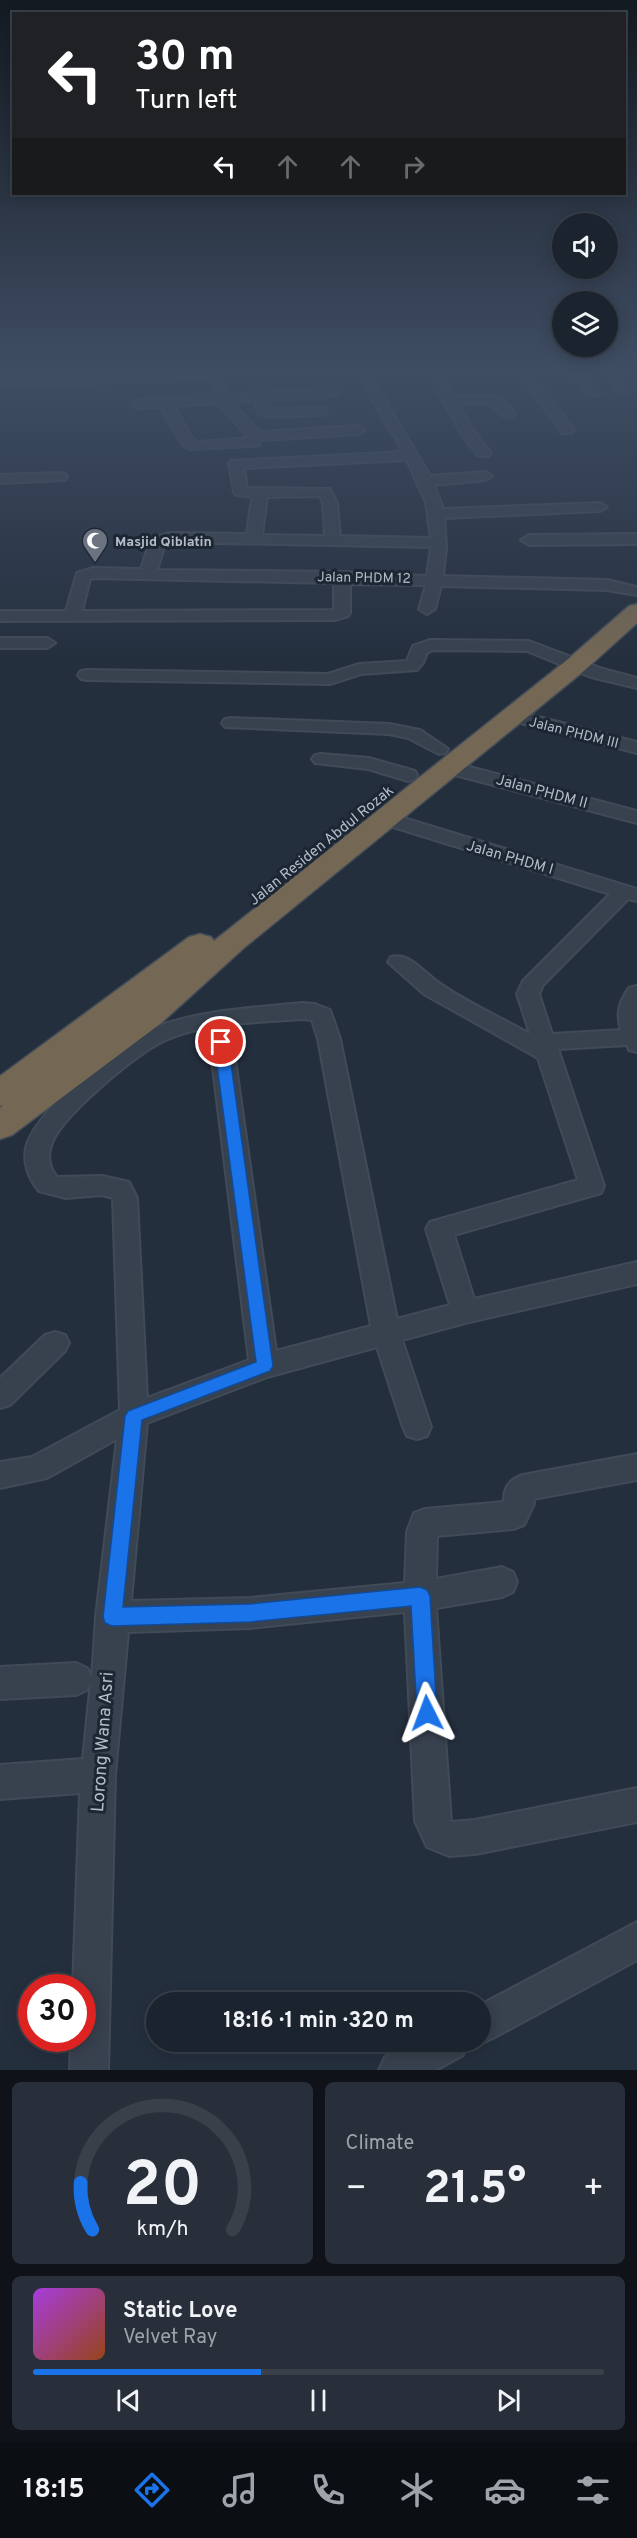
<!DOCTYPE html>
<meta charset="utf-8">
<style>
body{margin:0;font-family:Overpass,sans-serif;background:#282f3a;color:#f1f3f6;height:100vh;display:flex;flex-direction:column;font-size:22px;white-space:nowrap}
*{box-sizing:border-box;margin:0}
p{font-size:20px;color:#a0a4aa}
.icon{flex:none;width:33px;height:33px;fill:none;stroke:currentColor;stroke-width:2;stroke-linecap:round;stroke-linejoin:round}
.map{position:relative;height:2070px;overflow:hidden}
.details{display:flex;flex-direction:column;gap:12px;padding:12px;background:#0f1319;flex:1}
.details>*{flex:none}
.top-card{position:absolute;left:12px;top:12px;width:614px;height:183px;border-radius:0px;box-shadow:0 3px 15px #0003,0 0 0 2px #39404a;background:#202124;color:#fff;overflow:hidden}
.controls{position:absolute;left:552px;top:213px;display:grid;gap:12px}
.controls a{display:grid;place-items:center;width:66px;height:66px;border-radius:50%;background:#1b232e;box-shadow:0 3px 15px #0003,0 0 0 2px #39404a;font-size:30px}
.speed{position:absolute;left:18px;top:1974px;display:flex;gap:12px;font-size:30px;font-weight:700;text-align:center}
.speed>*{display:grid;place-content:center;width:78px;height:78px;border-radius:50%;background:#1b232e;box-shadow:0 3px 15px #0003,0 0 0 2px #39404a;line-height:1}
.speed .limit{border:9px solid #d22;background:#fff;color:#111}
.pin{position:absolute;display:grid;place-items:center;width:51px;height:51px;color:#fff;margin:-26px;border:3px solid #fff;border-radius:50%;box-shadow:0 2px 6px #0007}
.me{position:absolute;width:66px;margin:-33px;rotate:357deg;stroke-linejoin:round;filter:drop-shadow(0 0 4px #0008)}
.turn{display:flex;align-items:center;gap:21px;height:126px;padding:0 24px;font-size:27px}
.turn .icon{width:78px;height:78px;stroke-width:2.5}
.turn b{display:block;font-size:42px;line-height:51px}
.lanes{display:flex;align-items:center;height:57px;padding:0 24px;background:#0003;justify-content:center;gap:30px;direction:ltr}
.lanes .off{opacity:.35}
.big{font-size:45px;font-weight:700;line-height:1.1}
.details .widget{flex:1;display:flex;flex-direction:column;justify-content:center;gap:9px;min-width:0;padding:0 21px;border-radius:9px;background:#282f3a}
.details .dial{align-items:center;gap:0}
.dial svg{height:156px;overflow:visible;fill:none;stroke:#39404a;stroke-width:7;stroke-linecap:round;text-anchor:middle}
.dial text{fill:#f1f3f6;stroke:none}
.song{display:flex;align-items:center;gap:18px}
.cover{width:72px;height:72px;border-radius:9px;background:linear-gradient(135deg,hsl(280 70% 55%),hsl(20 70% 35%))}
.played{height:6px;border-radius:3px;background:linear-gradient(90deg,#1a73e8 40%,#39404a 40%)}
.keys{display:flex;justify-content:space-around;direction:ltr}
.heat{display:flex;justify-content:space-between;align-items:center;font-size:33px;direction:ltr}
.details .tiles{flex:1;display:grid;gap:12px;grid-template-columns:1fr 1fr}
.widget:last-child{grid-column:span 2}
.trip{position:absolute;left:146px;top:1992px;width:345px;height:60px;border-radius:30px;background:#1b232e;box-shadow:0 3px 15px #0003,0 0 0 2px #39404a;font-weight:700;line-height:60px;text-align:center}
.tab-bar{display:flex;height:96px;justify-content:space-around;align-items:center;background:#0b0e12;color:#a0a4aa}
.tab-bar .icon{width:42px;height:42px}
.tab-bar .on{color:#1a73e8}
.tab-bar b{font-size:27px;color:#f1f3f6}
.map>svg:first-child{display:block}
</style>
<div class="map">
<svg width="637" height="2070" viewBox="0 0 637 2070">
<rect width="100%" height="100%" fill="#242f3e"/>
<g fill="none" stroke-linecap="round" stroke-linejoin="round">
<defs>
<path id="street" d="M 208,373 L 220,373 L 226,395 L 333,388 L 339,392 L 333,396 L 268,400 L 270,409 L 325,408 L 327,411 L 325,414 L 320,415 L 267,417 L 258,413 L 255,401 L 232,402 L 259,432 L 358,426 L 365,430 L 358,434 L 261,440 L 259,445 L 254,446 L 190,449 L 183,445 L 160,407 L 138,408 L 132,404 L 138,400 L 214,395 ZM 218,403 L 248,437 L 248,438 L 197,442 L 193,439 L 173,406 Z
M 357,373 L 369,373 L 430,476 L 485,472 L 492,476 L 485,480 L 434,485 L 443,509 L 600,503 L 607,507 L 600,511 L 444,518 L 446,547 L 443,576 L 607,580 L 637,587 L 637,595 L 607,590 L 441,586 L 435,609 L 427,614 L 419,609 L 426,585 L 350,584 L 350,613 L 348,616 L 335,620 L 0,621 L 0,611 L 66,611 L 77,573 L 93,568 L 141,569 L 150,541 L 153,538 L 169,533 L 247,534 L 252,497 L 236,495 L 234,492 L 229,464 L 231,461 L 403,452 L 396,440 L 398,438 L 392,434 ZM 407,460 L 426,503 L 431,538 L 340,536 L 337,503 L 330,489 L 247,488 L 244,468 ZM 320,496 L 323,503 L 325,536 L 262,535 L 267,497 ZM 171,542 L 431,547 L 427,576 L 342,572 L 157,570 L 165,544 ZM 94,578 L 334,583 L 334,610 L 82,611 L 90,579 Z
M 426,373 L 438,373 L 452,396 L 499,396 L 513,411 L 515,414 L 513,417 C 502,419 497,410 491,403 L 457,404 L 478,437 L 491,453 L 489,456 L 479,456 L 465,439 Z
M 519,373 L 531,373 L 574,430 L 572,433 L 562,433 Z
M 567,373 L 580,373 L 600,393 L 599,396 L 589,396 Z
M 602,373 L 615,373 L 630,390 L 629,393 L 619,393 Z
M 60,473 L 65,474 L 67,477 L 65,480 L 0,483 L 0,475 Z
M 637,534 L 637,544 L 529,545 L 521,540 L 529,535 Z
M 0,638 L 47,638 L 55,643 L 47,648 L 0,648 Z
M 430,640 L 529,641 L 603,669 L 637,678 L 637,688 L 591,677 L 527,651 L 433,650 L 427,653 L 423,663 L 417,670 L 361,674 L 330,684 L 87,680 L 81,679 L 78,675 L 81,671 L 87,670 L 328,674 L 359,664 L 407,661 L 413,646 Z
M 511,710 L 637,742 L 637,753 L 505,719 L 502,715 L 505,711 Z
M 231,718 L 389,724 L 420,730 L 448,749 L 445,753 L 439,754 L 408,738 L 389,734 L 225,727 L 222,723 L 225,719 Z
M 321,754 L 369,758 L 415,771 L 417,775 L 415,779 L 408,781 L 368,769 L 315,763 L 312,759 L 315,755 Z
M 447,761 L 637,811 L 637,823 L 440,771 L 438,767 L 440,763 Z
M 384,812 L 637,889 L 637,901 L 628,899 L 543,985 L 539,994 L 552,1034 L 621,1030 C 616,1013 619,1002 629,988 L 637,986 L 637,1052 L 629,1050 L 627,1045 L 558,1049 L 604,1186 L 601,1193 L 454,1235 L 474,1299 L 637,1262 L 637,1284 L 465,1323 L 402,1340 L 431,1427 L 427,1436 L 417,1439 L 407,1436 L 403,1427 L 377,1347 L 267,1377 L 147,1423 L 131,1601 L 250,1598 L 405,1583 L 407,1532 L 414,1513 L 425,1509 L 504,1502 C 503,1488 510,1479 523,1475 L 637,1454 L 637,1480 L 533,1499 L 534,1504 L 524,1525 L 513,1529 L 437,1536 L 436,1579 L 502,1567 L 513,1572 L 517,1582 L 513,1592 L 502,1597 L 436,1608 L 451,1822 L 475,1820 L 637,1788 L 637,1822 L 475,1854 L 449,1856 L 427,1847 L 415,1821 L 405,1612 L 250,1628 L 128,1632 L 115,1775 L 108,2070 L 70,2070 L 71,2038 L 82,2038 L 82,1988 L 73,1988 L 80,1793 L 0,1799 L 0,1765 L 83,1759 L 91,1681 L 87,1690 L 76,1695 L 0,1699 L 0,1667 L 76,1663 L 87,1668 L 92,1678 L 96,1617 L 117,1439 L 47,1478 L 0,1488 L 0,1462 L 32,1457 L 120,1410 L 113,1198 L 102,1195 L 66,1198 L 39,1191 C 28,1178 22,1161 27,1144 C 40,1107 121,1039 158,1026 C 205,1010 252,1008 302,1003 L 315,1004 L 330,1010 L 340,1039 L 397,1319 L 450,1305 L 426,1229 L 430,1222 L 578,1180 L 538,1058 L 424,994 L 388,962 L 391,957 C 410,952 424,973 439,983 C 467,1003 500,1017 530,1034 L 517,994 L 523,981 L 610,894 L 377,822 L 374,818 L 377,814 ZM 302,1019 L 312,1020 L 318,1039 L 371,1326 L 276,1351 L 230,1024 ZM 208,1027 L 249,1360 L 147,1398 L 137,1198 L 129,1182 L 102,1176 L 57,1177 C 49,1168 47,1154 52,1143 C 62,1116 130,1060 156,1045 C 171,1036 190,1031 208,1027 Z
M 55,1332 L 65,1335 L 69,1343 L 65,1351 L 10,1405 L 0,1408 L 0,1378 L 45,1335 Z
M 637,1922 L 637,1960 L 493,2038 L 480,2044 L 475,2042 L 480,2042 L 480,2005 Z
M 413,2042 L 469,2042 L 463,2055 L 436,2070 L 379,2070 L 385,2057 Z"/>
<path id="secondary" d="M 79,373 L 229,373 L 226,377 L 220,379 L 0,387 L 0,375 Z"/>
<path id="highway" d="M 637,604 L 637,623 L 585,670 L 245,947 L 160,1024 L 12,1135 L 0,1139 L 0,1108 L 3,1105 L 0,1106 L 0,1076 L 189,937 L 200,934 L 211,937 L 214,941 L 567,660 L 629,606 Z"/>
</defs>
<!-- street casing -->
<use href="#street" stroke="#414a57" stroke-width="4"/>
<!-- secondary casing -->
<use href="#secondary" stroke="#414a57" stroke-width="3"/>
<!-- highway casing -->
<use href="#highway" stroke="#434c59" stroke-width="3"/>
<!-- street -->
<use href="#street" fill="#38414e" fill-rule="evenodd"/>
<!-- secondary -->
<use href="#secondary" fill="#465061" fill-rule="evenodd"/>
<!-- highway -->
<use href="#highway" fill="#746855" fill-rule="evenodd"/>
</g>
<!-- sky -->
<linearGradient id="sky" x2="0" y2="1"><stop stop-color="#141a22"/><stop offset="0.56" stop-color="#3f4d63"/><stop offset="1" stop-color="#3f4d63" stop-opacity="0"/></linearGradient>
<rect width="637" height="662" fill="url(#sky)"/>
<!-- route -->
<path fill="#1a73e8" stroke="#114b97" stroke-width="1.5" d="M 221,1037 L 228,1042 L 273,1366 L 270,1371 L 142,1420 L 123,1607 L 250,1604 L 420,1587 L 427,1590 L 430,1596 L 437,1713 L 434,1720 L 427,1723 L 420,1720 L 417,1713 L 411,1606 L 250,1622 L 112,1626 L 105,1623 L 103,1617 L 125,1416 L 128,1411 L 256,1362 L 214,1042 Z"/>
<!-- icons -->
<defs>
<symbol id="mosque-pin" viewBox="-11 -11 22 30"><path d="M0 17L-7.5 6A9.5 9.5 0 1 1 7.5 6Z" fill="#6b7280" stroke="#1d2633"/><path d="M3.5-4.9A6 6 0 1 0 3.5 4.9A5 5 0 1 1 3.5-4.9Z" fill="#fff"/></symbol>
</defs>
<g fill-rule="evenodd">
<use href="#mosque-pin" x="80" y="526" width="30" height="40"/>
</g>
<g text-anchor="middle" stroke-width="6" stroke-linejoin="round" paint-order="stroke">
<!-- far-poi labels -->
<g font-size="14" font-weight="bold" fill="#b4bcc9" stroke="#1d2633" text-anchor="start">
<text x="115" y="546">Masjid Qiblatin</text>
</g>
<!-- far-street labels -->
<g font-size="14" fill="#b4bcc9" stroke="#1d2633">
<text transform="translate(364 577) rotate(1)" y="5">Jalan PHDM 12</text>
<text transform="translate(574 732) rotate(14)" y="5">Jalan PHDM III</text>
</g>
<!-- street labels -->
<g font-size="15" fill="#b4bcc9" stroke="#1d2633">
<text transform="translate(542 791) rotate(15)" y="5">Jalan PHDM II</text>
<text transform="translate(321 845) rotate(-39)" y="5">Jalan Residen Abdul Rozak</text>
<text transform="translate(510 857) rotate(16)" y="5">Jalan PHDM I</text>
</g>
<!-- near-street labels -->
<g font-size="18" fill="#b4bcc9" stroke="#1d2633">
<text transform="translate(102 1742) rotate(-86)" y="6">Lorong Wana Asri</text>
</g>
</g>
</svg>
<div class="controls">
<a><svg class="icon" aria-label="sound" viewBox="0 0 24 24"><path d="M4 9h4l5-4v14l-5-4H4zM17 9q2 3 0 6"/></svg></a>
<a><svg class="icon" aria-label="layers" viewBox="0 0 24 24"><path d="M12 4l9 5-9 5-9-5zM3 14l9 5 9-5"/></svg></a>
</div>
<div class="speed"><div class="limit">30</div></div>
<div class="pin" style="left:221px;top:1042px;background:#d93025"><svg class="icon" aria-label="arrive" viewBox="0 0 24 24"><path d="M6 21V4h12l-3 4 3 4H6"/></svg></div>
<svg class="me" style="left:427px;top:1713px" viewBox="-20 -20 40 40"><path d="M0-17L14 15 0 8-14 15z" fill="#1a73e8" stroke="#fff" stroke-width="4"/></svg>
<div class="trip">18:16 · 1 min · 320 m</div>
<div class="top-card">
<div class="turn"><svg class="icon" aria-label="left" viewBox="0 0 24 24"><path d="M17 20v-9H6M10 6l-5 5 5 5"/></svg><div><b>30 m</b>Turn left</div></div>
<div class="lanes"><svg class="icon" aria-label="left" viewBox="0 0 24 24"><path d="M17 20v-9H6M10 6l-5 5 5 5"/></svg><svg class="icon off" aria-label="ahead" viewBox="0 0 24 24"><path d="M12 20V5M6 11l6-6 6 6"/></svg><svg class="icon off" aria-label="ahead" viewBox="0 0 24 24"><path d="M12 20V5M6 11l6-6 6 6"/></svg><svg class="icon off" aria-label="right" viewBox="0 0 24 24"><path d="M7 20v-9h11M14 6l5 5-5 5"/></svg></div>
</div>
</div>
<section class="details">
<div class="tiles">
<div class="widget dial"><svg viewBox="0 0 100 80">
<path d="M14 69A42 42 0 1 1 86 69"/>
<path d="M14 69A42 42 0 0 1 8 45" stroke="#1a73e8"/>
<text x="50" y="56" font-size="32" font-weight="700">20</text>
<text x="50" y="72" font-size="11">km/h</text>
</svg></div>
<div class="widget"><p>Climate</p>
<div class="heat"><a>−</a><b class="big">21.5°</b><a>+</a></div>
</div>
<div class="widget">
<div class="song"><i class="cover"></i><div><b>Static Love</b><p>Velvet Ray</p></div></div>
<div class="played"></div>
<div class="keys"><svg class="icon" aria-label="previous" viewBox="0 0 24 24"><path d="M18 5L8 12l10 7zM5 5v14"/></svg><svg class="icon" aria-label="pause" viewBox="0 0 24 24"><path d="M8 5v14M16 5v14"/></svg><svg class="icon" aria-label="next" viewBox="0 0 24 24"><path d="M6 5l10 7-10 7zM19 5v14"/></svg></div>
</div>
</div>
</section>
<nav class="tab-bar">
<b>18:15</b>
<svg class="icon on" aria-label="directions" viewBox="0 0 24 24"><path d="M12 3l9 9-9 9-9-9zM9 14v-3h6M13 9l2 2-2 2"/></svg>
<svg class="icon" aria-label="music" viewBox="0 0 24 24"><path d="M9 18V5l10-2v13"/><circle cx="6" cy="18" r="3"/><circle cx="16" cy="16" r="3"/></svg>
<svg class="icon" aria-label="phone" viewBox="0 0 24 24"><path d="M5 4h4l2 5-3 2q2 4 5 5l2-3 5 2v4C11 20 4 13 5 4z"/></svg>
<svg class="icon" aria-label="climate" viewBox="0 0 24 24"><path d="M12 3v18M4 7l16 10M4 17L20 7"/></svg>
<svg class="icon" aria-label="car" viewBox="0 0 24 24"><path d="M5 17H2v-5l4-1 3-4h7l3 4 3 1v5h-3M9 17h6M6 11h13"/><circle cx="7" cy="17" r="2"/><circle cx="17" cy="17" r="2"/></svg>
<svg class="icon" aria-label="filters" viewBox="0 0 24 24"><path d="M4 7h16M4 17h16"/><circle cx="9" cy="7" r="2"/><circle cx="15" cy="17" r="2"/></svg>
</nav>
